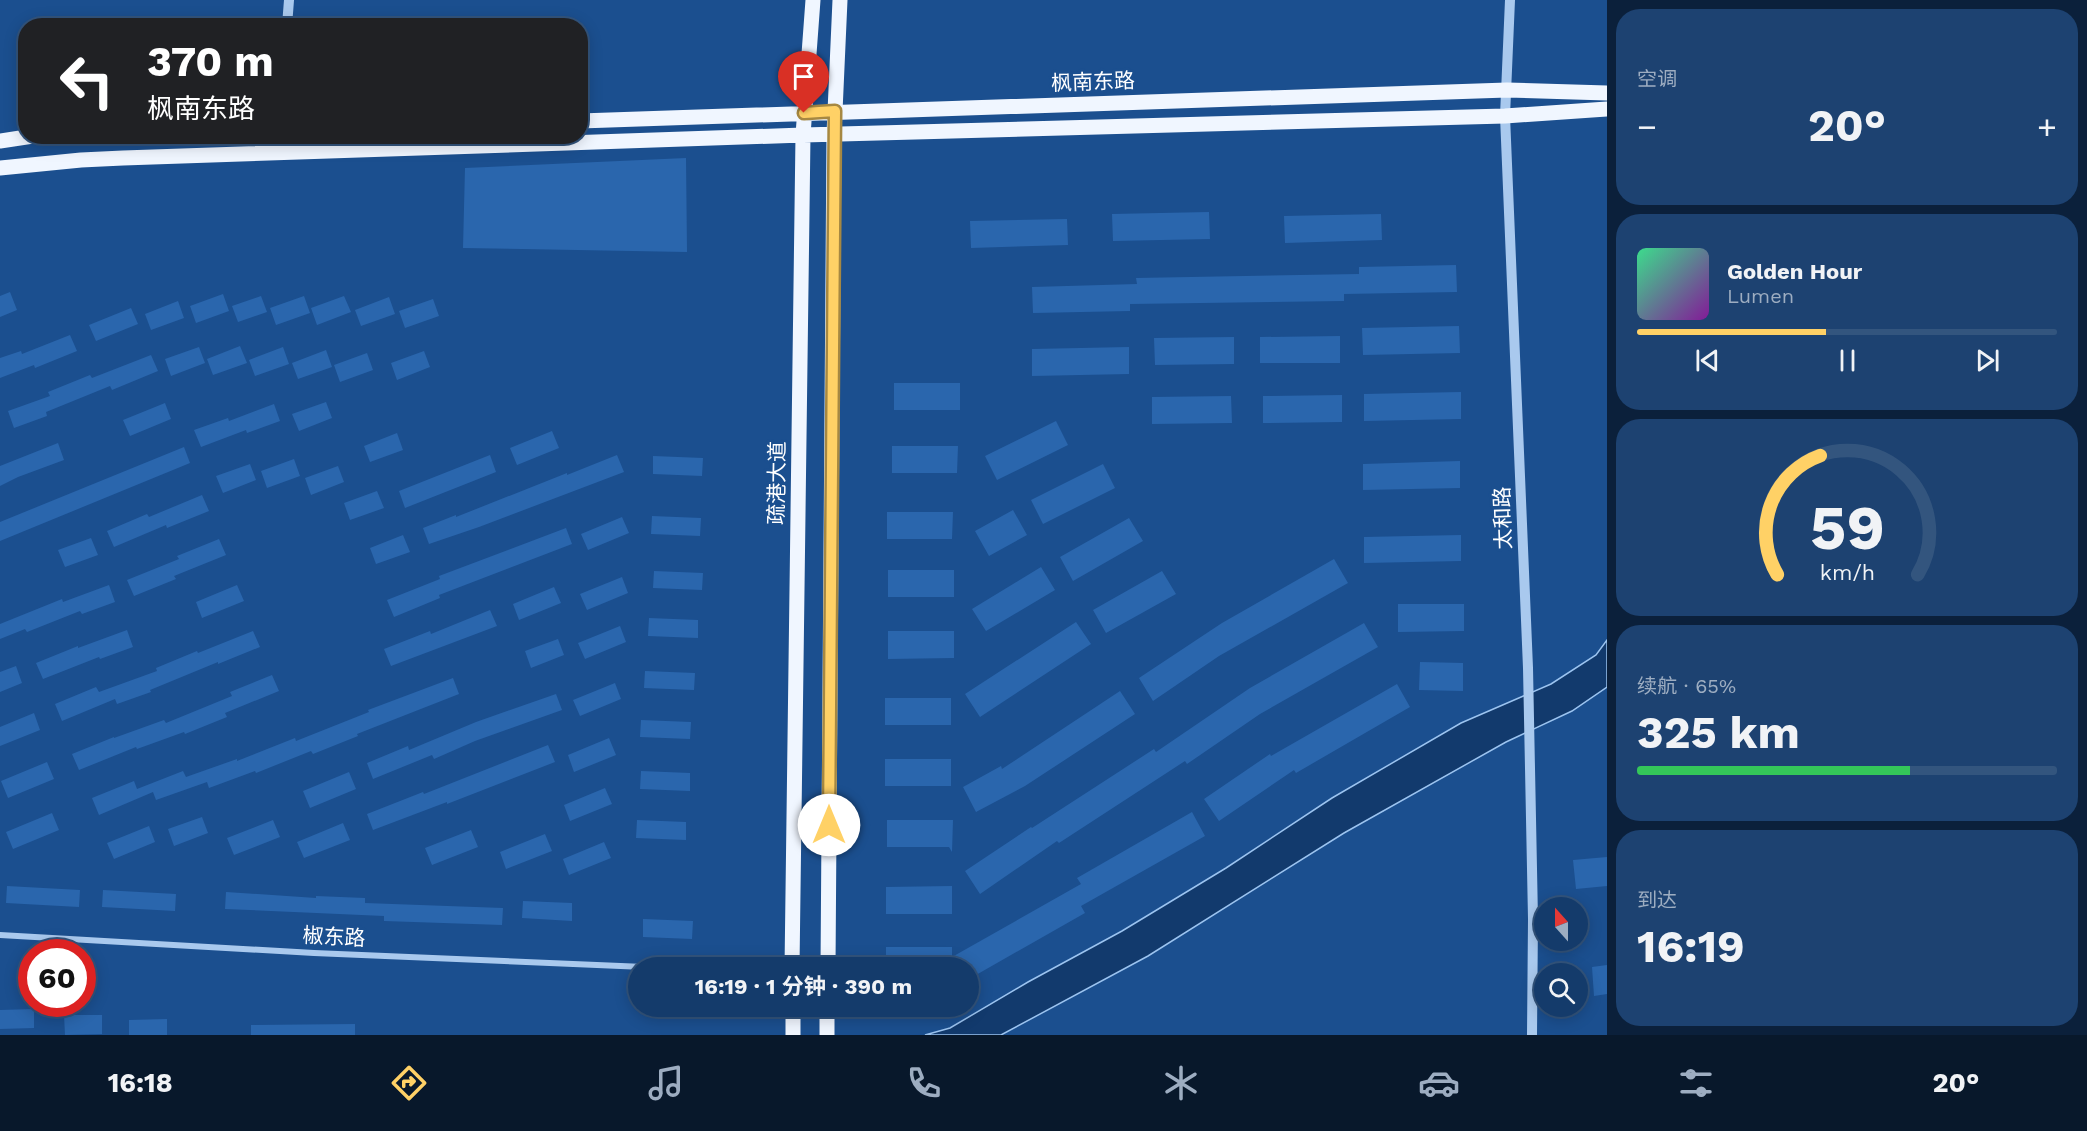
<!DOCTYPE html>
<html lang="zh">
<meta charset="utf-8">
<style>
body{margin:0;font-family:"Work Sans","Noto Sans SC",sans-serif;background:#1d4271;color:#f1f3f6;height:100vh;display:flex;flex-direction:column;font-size:22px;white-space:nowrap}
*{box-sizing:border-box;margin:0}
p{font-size:20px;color:#9dadc1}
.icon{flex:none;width:33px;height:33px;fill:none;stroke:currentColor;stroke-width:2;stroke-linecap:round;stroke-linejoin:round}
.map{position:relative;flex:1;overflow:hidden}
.side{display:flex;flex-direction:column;gap:9px;padding:9px;background:#0b203b;width:480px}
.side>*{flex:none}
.top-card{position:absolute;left:18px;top:18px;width:570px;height:126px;border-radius:24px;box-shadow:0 3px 15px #0003,0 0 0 2px #33557e;background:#202124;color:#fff;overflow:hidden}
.needle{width:39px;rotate:339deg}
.buttons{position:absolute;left:1534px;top:897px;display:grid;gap:12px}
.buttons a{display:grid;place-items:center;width:54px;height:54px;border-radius:50%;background:#143b6b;box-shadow:0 3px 15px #0003,0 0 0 2px #33557e;font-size:30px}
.speed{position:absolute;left:18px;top:939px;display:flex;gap:12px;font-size:30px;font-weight:700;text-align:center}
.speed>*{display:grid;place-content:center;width:78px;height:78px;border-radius:50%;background:#143b6b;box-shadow:0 3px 15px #0003,0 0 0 2px #33557e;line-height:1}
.speed .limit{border:9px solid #d22;background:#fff;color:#111}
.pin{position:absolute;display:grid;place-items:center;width:51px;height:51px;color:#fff;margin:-62px -26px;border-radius:50% 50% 50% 0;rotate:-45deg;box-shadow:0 0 6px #0007}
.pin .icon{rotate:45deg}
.me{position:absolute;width:66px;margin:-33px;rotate:0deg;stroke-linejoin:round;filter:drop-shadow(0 0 4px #0008)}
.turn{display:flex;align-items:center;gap:21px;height:126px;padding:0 30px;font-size:27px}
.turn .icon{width:78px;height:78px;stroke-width:2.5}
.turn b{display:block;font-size:42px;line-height:51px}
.big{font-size:45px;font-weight:700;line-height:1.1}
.side .tile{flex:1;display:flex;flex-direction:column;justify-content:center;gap:9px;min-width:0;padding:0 21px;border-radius:24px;background:#1d4271}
.side .dial{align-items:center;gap:0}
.dial svg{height:156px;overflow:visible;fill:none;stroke:#33557e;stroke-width:7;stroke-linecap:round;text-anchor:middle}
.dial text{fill:#f1f3f6;stroke:none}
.song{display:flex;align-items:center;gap:18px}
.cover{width:72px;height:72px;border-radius:9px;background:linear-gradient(135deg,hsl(150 70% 55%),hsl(290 70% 35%))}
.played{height:6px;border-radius:3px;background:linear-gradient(90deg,#ffd166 45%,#33557e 45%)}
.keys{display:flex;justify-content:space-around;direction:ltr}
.heat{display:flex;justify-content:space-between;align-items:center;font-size:33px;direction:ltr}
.charge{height:9px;border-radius:4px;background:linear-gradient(90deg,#34c759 65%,#33557e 0)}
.trip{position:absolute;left:628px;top:957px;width:351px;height:60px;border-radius:30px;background:#143b6b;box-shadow:0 3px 15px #0003,0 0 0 2px #33557e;font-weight:700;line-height:60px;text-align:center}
.tabs{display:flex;height:96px;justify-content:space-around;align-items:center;background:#08182b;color:#9dadc1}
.tabs .icon{width:42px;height:42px}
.tabs .selected{color:#ffd166}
.tabs b{font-size:27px;color:#f1f3f6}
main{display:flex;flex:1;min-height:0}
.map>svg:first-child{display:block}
</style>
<main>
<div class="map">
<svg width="1607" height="1035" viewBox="0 0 1607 1035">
<rect width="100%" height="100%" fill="#1b4f8f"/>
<!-- water -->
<path fill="#123a6d" stroke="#9cc4f0" stroke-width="1.5" d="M 1607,640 L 1607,687 L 1572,711 L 1506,742 L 1344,833 L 1148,956 L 1001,1035 L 925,1035 L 950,1028 L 1028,982 L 1122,931 L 1226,868 L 1332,798 L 1461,723 L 1551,684 L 1596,655 Z"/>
<!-- building -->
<path fill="#2a66ad" d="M 686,158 L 687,252 L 463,248 L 465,168 Z
M 1209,212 L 1210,239 L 1113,241 L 1112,214 Z
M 1381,214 L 1382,240 L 1285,243 L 1284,216 Z
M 1067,219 L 1068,245 L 971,248 L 970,221 Z
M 1456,265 L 1457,292 L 1344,294 L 1344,301 L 1130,304 L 1130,311 L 1033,313 L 1032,287 L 1137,284 L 1136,278 L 1359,274 L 1359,267 Z
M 10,292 L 17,310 L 0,317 L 0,296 Z
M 223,294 L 229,311 L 196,323 L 190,306 Z
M 261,296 L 267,312 L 238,322 L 232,306 Z
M 304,296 L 310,313 L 276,325 L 270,308 Z
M 344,296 L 351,312 L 317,325 L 311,308 Z
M 389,297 L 395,314 L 361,326 L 355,310 Z
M 433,299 L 439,316 L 405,328 L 399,311 Z
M 178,301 L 184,318 L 151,330 L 145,314 Z
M 131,308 L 138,324 L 96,341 L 89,325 Z
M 1459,326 L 1460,353 L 1363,355 L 1362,328 Z
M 70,335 L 77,351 L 35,368 L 34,365 L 0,378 L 0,358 L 21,351 L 22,354 Z
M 1340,336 L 1340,363 L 1260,363 L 1260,337 Z
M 1234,337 L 1234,364 L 1155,365 L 1154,338 Z
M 240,346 L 247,363 L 213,375 L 207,359 Z
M 199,347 L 205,363 L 171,376 L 165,359 Z
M 283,347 L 289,364 L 255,376 L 249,360 Z
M 1129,347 L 1129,374 L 1032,376 L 1032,349 Z
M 326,350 L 332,367 L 298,379 L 292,363 Z
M 424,351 L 430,367 L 397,380 L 391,363 Z
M 367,353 L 373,370 L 340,382 L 334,365 Z
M 151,355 L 158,371 L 112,390 L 110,386 L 46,412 L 47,416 L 14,428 L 8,411 L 50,396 L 48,392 L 90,375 L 92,378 Z
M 894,383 L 960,383 L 960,410 L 894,410 Z
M 1461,392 L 1461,419 L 1364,421 L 1364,394 Z
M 1342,395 L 1342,422 L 1263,423 L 1263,396 Z
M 1231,396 L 1232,423 L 1152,424 L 1152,397 Z
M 326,402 L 332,418 L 299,431 L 292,414 Z
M 165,403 L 171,419 L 130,436 L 123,420 Z
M 274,404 L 280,421 L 247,433 L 246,430 L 201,447 L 194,430 L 228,418 L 229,421 Z
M 1056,421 L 1068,445 L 997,480 L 985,456 Z
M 552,431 L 559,448 L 517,465 L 510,448 Z
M 397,433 L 403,450 L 370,462 L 364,446 Z
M 58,443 L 64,460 L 18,477 L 0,486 L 0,466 Z
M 892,446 L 958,446 L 957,473 L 892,473 Z
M 184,447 L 190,463 L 0,541 L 0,522 Z
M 490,455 L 496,472 L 405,508 L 399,491 Z
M 617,455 L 624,472 L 479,527 L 429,544 L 423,528 L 456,515 L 456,517 L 567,473 L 567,475 Z
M 653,456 L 703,458 L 702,476 L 653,474 Z
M 294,459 L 300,476 L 267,488 L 261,471 Z
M 1460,461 L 1460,488 L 1363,490 L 1363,464 Z
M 250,464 L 256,480 L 223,493 L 216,476 Z
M 1103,464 L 1115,488 L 1043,524 L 1031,500 Z
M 338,466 L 344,482 L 311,495 L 305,478 Z
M 377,491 L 384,508 L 350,520 L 344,503 Z
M 202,495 L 209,511 L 167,528 L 166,525 L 114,547 L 107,531 L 147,514 L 149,517 Z
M 1013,510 L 1027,535 L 989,556 L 975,531 Z
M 887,512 L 953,512 L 952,539 L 887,539 Z
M 652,516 L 701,518 L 700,536 L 651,534 Z
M 622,517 L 629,533 L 588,550 L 581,534 Z
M 1129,518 L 1143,541 L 1073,581 L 1060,557 Z
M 566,528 L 572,544 L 439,595 L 440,598 L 394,617 L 387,600 L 440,579 L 439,576 Z
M 403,535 L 410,552 L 376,564 L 370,548 Z
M 1461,535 L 1461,561 L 1364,563 L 1364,537 Z
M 91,538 L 98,555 L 65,567 L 58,550 Z
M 219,539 L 226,555 L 174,576 L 176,579 L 134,596 L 127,580 L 179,559 L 177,556 Z
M 1334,559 L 1348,583 L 1219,656 L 1153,701 L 1139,678 L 1222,623 Z
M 1041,567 L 1055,590 L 986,631 L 972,609 Z
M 888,570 L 954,570 L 954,597 L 888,597 Z
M 654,571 L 703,573 L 702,590 L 653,588 Z
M 1162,571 L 1176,594 L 1106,633 L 1093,610 Z
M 622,577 L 628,593 L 587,610 L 580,594 Z
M 109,585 L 115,602 L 82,614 L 80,611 L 27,632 L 25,629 L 0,639 L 0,624 L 62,599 L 63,602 Z
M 237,585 L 244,601 L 202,618 L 196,602 Z
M 554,587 L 561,603 L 519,620 L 513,604 Z
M 1398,604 L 1464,604 L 1464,631 L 1398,632 Z
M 490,610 L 497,626 L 391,666 L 384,649 L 430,631 L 431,634 Z
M 649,618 L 698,620 L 698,638 L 648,636 Z
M 1076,622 L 1091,644 L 980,717 L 965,694 Z
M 1364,623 L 1378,647 L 1260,714 L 1187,764 L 1185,761 L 1059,843 L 1057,841 L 980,894 L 965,871 L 1031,827 L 1032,828 L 1154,749 L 1156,752 L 1250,688 Z
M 620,626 L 626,642 L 585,659 L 578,643 Z
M 127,630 L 133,647 L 100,659 L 99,657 L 43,679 L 36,663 L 78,646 L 78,648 Z
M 253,631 L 260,647 L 218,664 L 218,662 L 150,690 L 151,692 L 117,704 L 115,699 L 62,721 L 55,704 L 96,687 L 99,692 L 157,671 L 156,668 L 197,651 L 198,653 Z
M 888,631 L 954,631 L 954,658 L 888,659 Z
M 558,639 L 564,655 L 531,668 L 525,651 Z
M 1420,662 L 1463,663 L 1463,691 L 1419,690 Z
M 16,666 L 22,683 L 0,692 L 0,672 Z
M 645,671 L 695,673 L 694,690 L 644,688 Z
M 272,675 L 279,691 L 225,713 L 227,717 L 185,734 L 184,732 L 137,749 L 136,747 L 79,770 L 72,754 L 114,737 L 114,738 L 164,720 L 166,723 L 232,696 L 230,692 Z
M 453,678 L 459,694 L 357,734 L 358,736 L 313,754 L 311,751 L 256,773 L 255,771 L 209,788 L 207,782 L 156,800 L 153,792 L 99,815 L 92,798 L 134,781 L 137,789 L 183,771 L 186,777 L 237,759 L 237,761 L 295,738 L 296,741 L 369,712 L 368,710 Z
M 615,683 L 621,699 L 580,716 L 573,700 Z
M 1397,684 L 1410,707 L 1296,773 L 1294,770 L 1219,821 L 1204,799 L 1270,754 L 1271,756 Z
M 1120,691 L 1135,714 L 1025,786 L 976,812 L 963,787 L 1001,766 L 1002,769 Z
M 556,694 L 562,710 L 475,741 L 434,759 L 432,755 L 373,779 L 367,763 L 408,746 L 409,750 L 476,722 Z
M 885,698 L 951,698 L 951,725 L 885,725 Z
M 34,713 L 40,730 L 0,746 L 0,727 Z
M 641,720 L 691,722 L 690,739 L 640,737 Z
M 609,738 L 616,755 L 574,772 L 568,755 Z
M 548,745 L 555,762 L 447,804 L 447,802 L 373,830 L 367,814 L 423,792 L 424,794 Z
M 885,759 L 951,759 L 951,786 L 885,786 Z
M 47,762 L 54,779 L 8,798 L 1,781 Z
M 641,771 L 690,773 L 690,791 L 640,789 Z
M 349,772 L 356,789 L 310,808 L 303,791 Z
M 605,788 L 612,804 L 570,821 L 564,805 Z
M 1192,812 L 1205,836 L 1081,906 L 1085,913 L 969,979 L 969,968 L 886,968 L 886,947 L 952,947 L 952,957 L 1081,884 L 1077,878 Z
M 52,813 L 59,830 L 13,849 L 6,832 Z
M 202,817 L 208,833 L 174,846 L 168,829 Z
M 273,820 L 280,837 L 234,855 L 227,838 Z
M 637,820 L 686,822 L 686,840 L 636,838 Z
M 887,820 L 953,820 L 952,852 L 949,847 L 887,847 Z
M 343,823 L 350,840 L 304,858 L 297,842 Z
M 149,826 L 155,842 L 114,859 L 107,843 Z
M 471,830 L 478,847 L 432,865 L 425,848 Z
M 545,834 L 552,851 L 506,869 L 500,852 Z
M 604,842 L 611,858 L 569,875 L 563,859 Z
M 1607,857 L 1607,886 L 1576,889 L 1573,860 Z
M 7,886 L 80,890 L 79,907 L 6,903 Z
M 952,886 L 952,914 L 886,914 L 886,887 Z
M 103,890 L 176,894 L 175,911 L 102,907 Z
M 226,892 L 316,898 L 316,896 L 365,898 L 365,903 L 503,908 L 502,925 L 384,921 L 384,916 L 225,909 Z
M 523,901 L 572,903 L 572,921 L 522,918 Z
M 643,919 L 693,921 L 692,939 L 643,937 Z
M 1607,965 L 1607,994 L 1594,996 L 1592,967 Z
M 34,1009 L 34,1028 L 0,1029 L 0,1010 Z
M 64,1015 L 102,1015 L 102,1034 L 65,1035 Z
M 167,1019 L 167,1035 L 129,1035 L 129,1020 Z
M 355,1024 L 355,1035 L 251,1035 L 251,1025 Z"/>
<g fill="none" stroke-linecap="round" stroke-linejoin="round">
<!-- minor -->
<path stroke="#a9c9ee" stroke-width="6" d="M 0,935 L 314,953 L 668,968"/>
<!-- tertiary -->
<path stroke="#a9c9ee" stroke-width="10" d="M 1510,0 L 1505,116 L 1528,668 L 1533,919 L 1532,1035
M 287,26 L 289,0"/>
<!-- primary -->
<path stroke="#f0f6ff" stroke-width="15" d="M 580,121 L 1507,90 L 1607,93
M 0,141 L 33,136
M 0,168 L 81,160 L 123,158 L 803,135 L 1505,116 L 1607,109
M 792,968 L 803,135 L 813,0
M 828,968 L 834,134 L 840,0
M 793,1006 L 793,1035
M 827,1035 L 827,1006"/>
</g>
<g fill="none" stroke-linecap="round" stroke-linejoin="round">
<defs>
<path id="route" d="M 804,113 L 835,111 L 829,825"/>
</defs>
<!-- route casing -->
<use href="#route" stroke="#a68842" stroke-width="15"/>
<!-- route -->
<use href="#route" stroke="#ffd166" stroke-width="10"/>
</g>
<g text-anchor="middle" stroke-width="6" stroke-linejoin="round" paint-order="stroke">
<!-- street labels -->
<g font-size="21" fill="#fff" stroke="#1b4f8f">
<text transform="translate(1093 82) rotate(-2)" y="7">枫南东路</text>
<text transform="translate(777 483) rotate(-89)" y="7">疏港大道</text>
<text transform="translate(1503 518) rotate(-92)" y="7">太和路</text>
<text transform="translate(334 937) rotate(3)" y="7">椒东路</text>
</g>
</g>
</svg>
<div class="buttons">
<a><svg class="needle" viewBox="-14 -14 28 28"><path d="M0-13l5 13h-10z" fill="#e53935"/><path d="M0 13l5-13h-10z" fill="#9dadc1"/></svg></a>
<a><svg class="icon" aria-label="search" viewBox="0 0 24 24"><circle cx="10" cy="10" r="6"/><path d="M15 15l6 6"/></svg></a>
</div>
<div class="speed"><div class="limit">60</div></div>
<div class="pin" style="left:804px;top:113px;background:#d93025"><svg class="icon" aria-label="arrive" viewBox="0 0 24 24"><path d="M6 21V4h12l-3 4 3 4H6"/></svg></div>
<svg class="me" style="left:829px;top:825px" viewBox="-20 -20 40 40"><circle r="19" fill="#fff"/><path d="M0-13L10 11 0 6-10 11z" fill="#ffd166"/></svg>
<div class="trip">16:19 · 1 分钟 · 390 m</div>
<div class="top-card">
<div class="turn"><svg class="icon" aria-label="left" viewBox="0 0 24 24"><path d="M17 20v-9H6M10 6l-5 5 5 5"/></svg><div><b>370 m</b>枫南东路</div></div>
</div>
</div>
<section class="side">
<div class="tile"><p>空调</p>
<div class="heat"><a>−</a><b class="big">20°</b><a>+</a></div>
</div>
<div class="tile">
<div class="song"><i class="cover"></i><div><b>Golden Hour</b><p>Lumen</p></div></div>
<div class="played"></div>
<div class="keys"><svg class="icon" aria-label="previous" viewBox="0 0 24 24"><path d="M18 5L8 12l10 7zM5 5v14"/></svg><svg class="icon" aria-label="pause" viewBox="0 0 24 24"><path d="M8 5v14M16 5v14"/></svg><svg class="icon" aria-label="next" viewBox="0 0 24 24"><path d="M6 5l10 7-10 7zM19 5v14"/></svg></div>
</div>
<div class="tile dial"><svg viewBox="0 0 100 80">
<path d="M14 69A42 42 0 1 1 86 69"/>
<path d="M14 69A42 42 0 0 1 36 8" stroke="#ffd166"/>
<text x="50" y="56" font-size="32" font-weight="700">59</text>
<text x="50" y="72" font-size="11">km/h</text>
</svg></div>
<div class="tile"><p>续航 · 65%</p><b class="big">325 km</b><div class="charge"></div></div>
<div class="tile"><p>到达</p><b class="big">16:19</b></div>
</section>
</main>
<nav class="tabs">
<b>16:18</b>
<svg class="icon selected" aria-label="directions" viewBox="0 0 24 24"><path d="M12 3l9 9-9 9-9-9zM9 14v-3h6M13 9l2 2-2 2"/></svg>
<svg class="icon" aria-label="music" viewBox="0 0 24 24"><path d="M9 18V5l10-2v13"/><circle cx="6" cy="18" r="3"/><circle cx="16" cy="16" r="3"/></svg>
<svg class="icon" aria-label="phone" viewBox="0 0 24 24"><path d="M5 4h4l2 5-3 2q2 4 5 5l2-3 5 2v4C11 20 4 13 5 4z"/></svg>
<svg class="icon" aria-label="climate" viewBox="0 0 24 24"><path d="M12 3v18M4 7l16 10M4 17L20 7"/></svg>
<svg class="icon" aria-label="car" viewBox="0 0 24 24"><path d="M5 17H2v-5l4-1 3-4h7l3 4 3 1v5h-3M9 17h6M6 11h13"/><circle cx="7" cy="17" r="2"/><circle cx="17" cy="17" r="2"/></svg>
<svg class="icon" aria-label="filters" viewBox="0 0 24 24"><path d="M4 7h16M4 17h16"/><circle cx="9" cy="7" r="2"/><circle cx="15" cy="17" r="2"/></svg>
<b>20°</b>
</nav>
